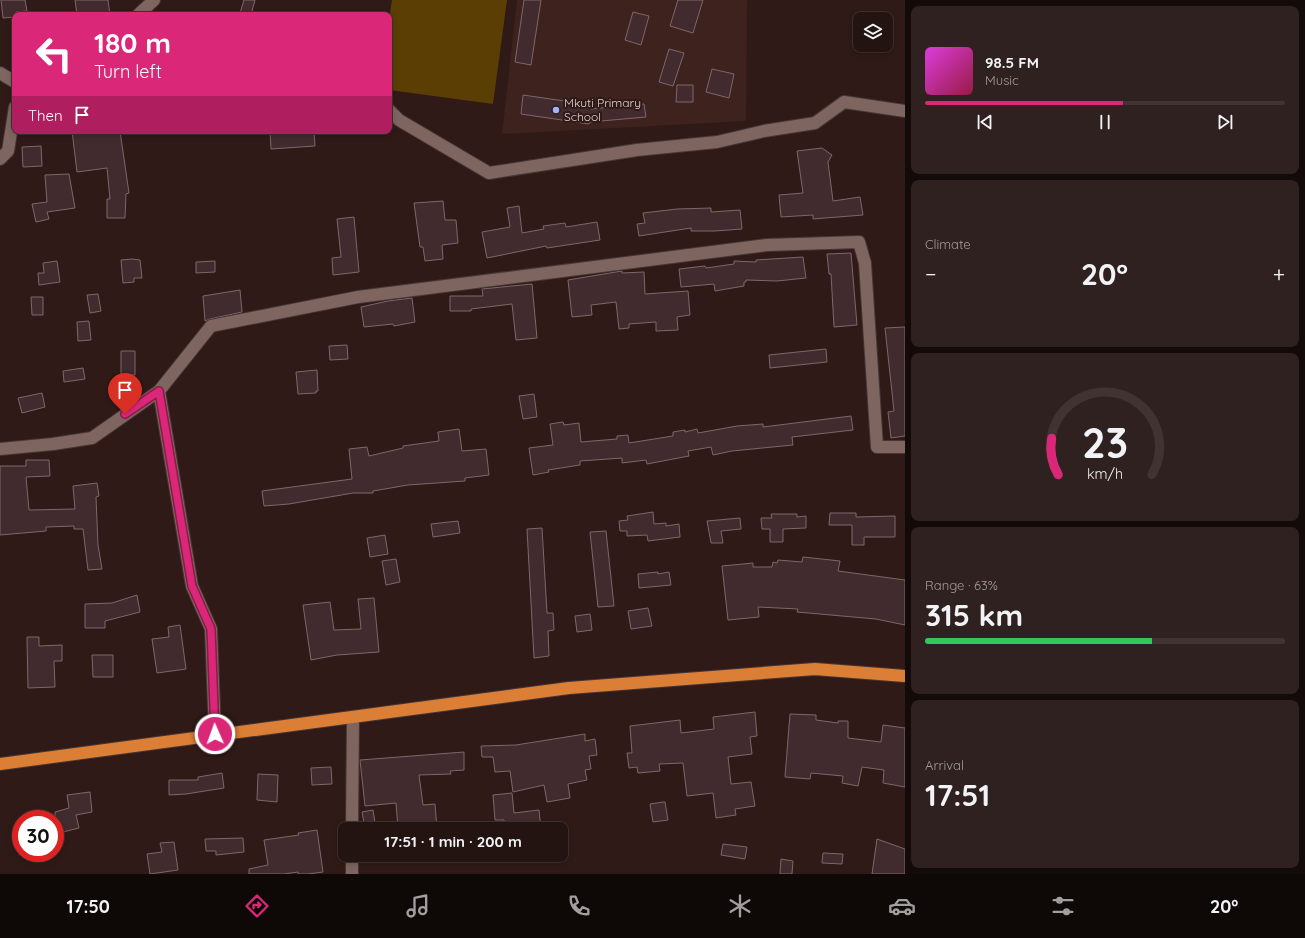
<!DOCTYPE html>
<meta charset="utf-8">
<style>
body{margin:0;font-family:Quicksand,sans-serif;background:#2f211f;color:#f1f3f6;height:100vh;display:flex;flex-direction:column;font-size:15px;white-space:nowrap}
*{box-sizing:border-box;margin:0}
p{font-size:13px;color:#a39e9f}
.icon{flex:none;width:22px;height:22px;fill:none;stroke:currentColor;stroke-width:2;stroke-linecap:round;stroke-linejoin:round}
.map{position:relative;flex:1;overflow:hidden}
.drawer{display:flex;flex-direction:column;gap:6px;padding:6px;background:#130b09;width:400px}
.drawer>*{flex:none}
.banner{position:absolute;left:12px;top:12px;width:380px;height:122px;border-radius:8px;box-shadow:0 2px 6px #0003,0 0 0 1px #403331;background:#db2777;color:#fff;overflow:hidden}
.fabs{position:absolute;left:853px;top:12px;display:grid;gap:8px}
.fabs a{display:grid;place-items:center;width:40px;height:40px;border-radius:8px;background:#231411;box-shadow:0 2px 6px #0003,0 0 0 1px #403331;font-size:20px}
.speed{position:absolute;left:12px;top:810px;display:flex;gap:8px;font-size:20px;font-weight:700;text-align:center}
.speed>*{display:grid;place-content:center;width:52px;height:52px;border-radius:50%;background:#231411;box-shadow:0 2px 6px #0003,0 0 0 1px #403331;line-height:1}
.speed .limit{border:6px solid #d22;background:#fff;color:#111}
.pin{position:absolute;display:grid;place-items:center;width:34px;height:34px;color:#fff;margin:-41px -17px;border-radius:50% 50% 50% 0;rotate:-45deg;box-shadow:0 0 4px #0007}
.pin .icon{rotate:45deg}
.me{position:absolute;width:44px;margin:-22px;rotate:358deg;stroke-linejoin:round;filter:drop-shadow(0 0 3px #0008)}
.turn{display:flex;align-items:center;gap:14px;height:84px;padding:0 16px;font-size:18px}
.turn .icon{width:52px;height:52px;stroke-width:2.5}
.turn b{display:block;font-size:28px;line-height:34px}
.then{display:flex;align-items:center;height:38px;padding:0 16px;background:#0003;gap:8px;font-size:15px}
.big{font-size:30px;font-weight:700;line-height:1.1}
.drawer .card{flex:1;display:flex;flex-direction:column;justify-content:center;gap:6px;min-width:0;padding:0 14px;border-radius:8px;background:#2f211f}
.drawer .dial{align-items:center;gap:0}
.dial svg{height:104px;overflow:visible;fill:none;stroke:#403331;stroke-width:7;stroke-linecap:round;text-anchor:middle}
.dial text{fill:#f1f3f6;stroke:none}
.song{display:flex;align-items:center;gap:12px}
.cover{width:48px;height:48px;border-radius:6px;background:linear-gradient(135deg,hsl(300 70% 55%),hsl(340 70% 35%))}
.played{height:4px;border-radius:2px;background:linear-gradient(90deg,#db2777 55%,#403331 55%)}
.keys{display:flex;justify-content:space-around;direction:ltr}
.heat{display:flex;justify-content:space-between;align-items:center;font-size:22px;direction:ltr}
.charge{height:6px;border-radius:3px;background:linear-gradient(90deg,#34c759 63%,#403331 0)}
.trip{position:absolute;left:338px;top:822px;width:230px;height:40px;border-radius:8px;background:#231411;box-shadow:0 2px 6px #0003,0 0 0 1px #403331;font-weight:700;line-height:40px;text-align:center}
.menu{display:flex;height:64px;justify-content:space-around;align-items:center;background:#0e0807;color:#a39e9f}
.menu .icon{width:28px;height:28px}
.menu .on{color:#db2777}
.menu b{font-size:18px;color:#f1f3f6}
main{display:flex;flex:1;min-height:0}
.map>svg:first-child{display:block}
</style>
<main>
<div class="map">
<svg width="905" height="874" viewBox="0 0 905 874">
<rect width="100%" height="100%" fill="#2f1a17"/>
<!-- built -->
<path fill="#3d221d" d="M 517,0 L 747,0 L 746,121 L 502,134 Z"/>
<!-- green -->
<path fill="#5a3e04" d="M 392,0 L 507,0 L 493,104 L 389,90 L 389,19 Z"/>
<!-- building -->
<path fill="#412b2f" stroke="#80666a" d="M 1,0 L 25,0 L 27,11 L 16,12 L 15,17 L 3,18 Z
M 75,0 L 108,0 L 110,15 L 77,15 Z
M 244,0 L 255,0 L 251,15 L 240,13 Z
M 524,0 L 541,0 L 531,65 L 515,62 Z
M 678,0 L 703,0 L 693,33 L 670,26 Z
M 633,12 L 649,16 L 641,45 L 625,40 Z
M 669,49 L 684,53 L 673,86 L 659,82 Z
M 712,69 L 734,74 L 729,98 L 706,92 Z
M 677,85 L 693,85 L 693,102 L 676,102 Z
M 523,95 L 592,105 L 591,109 L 644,104 L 646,117 L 590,122 L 589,124 L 521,114 Z
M 72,131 L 120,131 L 129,193 L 126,194 L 125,218 L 107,218 L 107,199 L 110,199 L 107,168 L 77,172 Z
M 270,131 L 314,131 L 315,146 L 271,149 Z
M 41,146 L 42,166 L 23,167 L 22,147 Z
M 822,148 L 832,155 L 828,162 L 833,201 L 860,197 L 863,215 L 813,219 L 813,215 L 781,217 L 779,195 L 803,193 L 797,151 Z
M 69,174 L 75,208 L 47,212 L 49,219 L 36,222 L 32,204 L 47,202 L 45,175 Z
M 443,201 L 445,220 L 456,220 L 458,243 L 442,245 L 443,259 L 425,261 L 423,247 L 420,247 L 414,203 Z
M 519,206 L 522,233 L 544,229 L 543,226 L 565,223 L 566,227 L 597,222 L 600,240 L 547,248 L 546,246 L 487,258 L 482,232 L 510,227 L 507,208 Z
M 711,208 L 711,212 L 740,210 L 742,229 L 715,231 L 691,231 L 691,228 L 639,236 L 637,224 L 645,223 L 643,213 L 677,209 Z
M 354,217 L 359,272 L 333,275 L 332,258 L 341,257 L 337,219 Z
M 851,253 L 857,325 L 834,327 L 831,274 L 829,274 L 827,254 Z
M 803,257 L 806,278 L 777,281 L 746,280 L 746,282 L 744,282 L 744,286 L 715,291 L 714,284 L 681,287 L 679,269 L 705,266 L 706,268 L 734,264 L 734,261 L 756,262 L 756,260 Z
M 132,259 L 140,260 L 142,278 L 134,278 L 134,282 L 123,283 L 121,260 Z
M 57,261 L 60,282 L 39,285 L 38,273 L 44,273 L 43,263 Z
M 215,261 L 215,272 L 196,273 L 196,262 Z
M 622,271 L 622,273 L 644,272 L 645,294 L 688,291 L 690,315 L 677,317 L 678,330 L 656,331 L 656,322 L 629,324 L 629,328 L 619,329 L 616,302 L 591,305 L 592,315 L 572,317 L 568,280 Z
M 532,284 L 537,338 L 516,340 L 512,304 L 471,309 L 471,311 L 450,311 L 450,296 L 483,296 L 482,289 Z
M 240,290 L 242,312 L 210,319 L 205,321 L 203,296 Z
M 98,294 L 101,311 L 90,313 L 87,295 Z
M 31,297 L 43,297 L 43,315 L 32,315 Z
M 412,298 L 415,322 L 394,326 L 393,324 L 364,327 L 361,307 L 388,301 Z
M 89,321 L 91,340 L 78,341 L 77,322 Z
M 905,327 L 905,436 L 891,438 L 888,412 L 894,411 L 885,328 Z
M 347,345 L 348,359 L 330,360 L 329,346 Z
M 826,349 L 827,362 L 770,368 L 769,355 Z
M 121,351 L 135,351 L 135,375 L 121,375 Z
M 83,368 L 85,379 L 64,382 L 63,371 Z
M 317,370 L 318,391 L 316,391 L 316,393 L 298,394 L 296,372 Z
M 42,393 L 45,407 L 22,413 L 18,398 Z
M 534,394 L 537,417 L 523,419 L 519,396 Z
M 851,416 L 853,430 L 792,437 L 793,445 L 732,451 L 713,455 L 711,447 L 688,451 L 689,456 L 647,464 L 646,460 L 622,463 L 622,458 L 580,461 L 580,465 L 548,470 L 549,472 L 533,475 L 529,448 L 553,445 L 550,424 L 563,422 L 564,425 L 579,423 L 581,442 L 617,439 L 617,436 L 628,435 L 629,443 L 673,436 L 673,432 L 685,430 L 685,432 L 697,429 L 698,433 L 737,426 L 763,424 L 763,427 Z
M 459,429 L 462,451 L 486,449 L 489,475 L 465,478 L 465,481 L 408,485 L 373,491 L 373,493 L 353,493 L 289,504 L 264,506 L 262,491 L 352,479 L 349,449 L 367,447 L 369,456 L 403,448 L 403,446 L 439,441 L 438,432 Z
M 26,460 L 49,460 L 50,476 L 26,477 L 29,510 L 75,509 L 73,486 L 97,483 L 99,496 L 96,497 L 98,545 L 102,569 L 88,570 L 83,529 L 74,529 L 74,526 L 46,527 L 46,531 L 0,535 L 0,466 L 26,466 Z
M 653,512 L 654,524 L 666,523 L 666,526 L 679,524 L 680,537 L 648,541 L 647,535 L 627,536 L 627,531 L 620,531 L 619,521 L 628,520 L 627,516 Z
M 830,513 L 856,513 L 856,517 L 895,516 L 895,537 L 864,537 L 864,545 L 852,545 L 852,525 L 829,525 Z
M 771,514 L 797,514 L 797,517 L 806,516 L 806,528 L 783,529 L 783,542 L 770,542 L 770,529 L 762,529 L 761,518 L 772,518 Z
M 740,518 L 741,529 L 721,531 L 723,543 L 711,543 L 707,521 Z
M 458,521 L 460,533 L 433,537 L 431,524 Z
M 542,528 L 547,613 L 553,613 L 554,630 L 548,631 L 549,656 L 534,658 L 527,529 Z
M 606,531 L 614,606 L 598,607 L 590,532 Z
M 385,535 L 388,554 L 370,557 L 367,538 Z
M 803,557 L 840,561 L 838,571 L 905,580 L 905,625 L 876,619 L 797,612 L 798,609 L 758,607 L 759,617 L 728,620 L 722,566 L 753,563 L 753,567 L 772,567 L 773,562 L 777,563 L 778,560 L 802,562 Z
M 396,559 L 400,582 L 386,585 L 382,561 Z
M 658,572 L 658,574 L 669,572 L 671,585 L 639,588 L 638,574 Z
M 137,595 L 140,612 L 105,621 L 105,628 L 85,628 L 85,604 L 112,603 Z
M 374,598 L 379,652 L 337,655 L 311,660 L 303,605 L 330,602 L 334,630 L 361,629 L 358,599 Z
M 648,608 L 652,626 L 631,629 L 628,611 Z
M 590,614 L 592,630 L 577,632 L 575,616 Z
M 180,625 L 186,669 L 157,673 L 152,639 L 169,637 L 168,627 Z
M 27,637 L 39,637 L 39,646 L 62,645 L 62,661 L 54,661 L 55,687 L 28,688 Z
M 92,655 L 113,655 L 113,677 L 93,677 Z
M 755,712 L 757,736 L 750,737 L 752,754 L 728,757 L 731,784 L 751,782 L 755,806 L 735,809 L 736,815 L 716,818 L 713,793 L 687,796 L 683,763 L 659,764 L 660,771 L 638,773 L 637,767 L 629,768 L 627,753 L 632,753 L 630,726 L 680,720 L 681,733 L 714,729 L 713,717 Z
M 790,714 L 816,715 L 816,720 L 838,723 L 838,721 L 848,721 L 848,738 L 881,742 L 883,725 L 905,728 L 905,787 L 883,783 L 884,770 L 862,767 L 858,786 L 842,783 L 843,776 L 811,773 L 810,779 L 785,777 Z
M 585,734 L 585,741 L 595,739 L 597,755 L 589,756 L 591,769 L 585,770 L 587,780 L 568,784 L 570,798 L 547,802 L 544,785 L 513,792 L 510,771 L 495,772 L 493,757 L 482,757 L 481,746 L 516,745 Z
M 464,752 L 464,770 L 450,771 L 451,774 L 419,775 L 423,805 L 435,804 L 437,829 L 398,829 L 396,803 L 365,806 L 360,760 Z
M 331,767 L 332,784 L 312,785 L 311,768 Z
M 222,773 L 224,788 L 186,794 L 169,795 L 169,780 L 198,780 L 198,777 Z
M 258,774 L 278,775 L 277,802 L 257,800 Z
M 90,792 L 92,812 L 76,815 L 79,828 L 55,834 L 55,812 L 69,808 L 67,795 Z
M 512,793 L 514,813 L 539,810 L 541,829 L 505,829 L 504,820 L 495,820 L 493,795 Z
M 663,802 L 665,802 L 668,820 L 653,822 L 650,804 Z
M 373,810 L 376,829 L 365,829 L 362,812 Z
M 317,830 L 323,872 L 308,874 L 298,874 L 298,872 L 284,874 L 249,874 L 249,869 L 268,865 L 264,840 L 299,835 L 298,833 Z
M 243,838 L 244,852 L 216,855 L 216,851 L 206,851 L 205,839 Z
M 877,839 L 905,849 L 905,874 L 872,874 Z
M 174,842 L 178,870 L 150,874 L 147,854 L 162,852 L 160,843 Z
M 723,844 L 747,847 L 745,859 L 721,855 Z
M 823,853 L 843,854 L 842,864 L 822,863 Z
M 781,859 L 793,861 L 792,874 L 780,874 Z"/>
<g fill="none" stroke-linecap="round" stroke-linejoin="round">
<defs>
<path id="street" d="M 138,15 L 154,0
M 0,73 L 15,82
M 389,110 L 399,120 L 489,173 L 637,150 L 717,142 L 764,131 L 815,123 L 844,102 L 905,111
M 0,159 L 8,151 L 15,107
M 0,449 L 53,444 L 92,438 L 159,391
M 215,734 L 211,629 L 192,586 L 159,391 L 211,326 L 358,297 L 767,245 L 859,242 L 865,263 L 877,447 L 905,447
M 352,829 L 353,717
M 352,874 L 352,855"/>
<path id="highway" d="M 0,764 L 569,688 L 815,669 L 905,676"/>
</defs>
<!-- street casing -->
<use href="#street" stroke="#463634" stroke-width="14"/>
<!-- highway casing -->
<use href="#highway" stroke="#463634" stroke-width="14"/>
<!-- street -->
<use href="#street" stroke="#7e6560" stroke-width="12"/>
<!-- highway -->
<use href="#highway" stroke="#dc7f36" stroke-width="12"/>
</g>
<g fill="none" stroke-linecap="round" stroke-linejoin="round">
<defs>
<path id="route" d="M 125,414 L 159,391 L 192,586 L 211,629 L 215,734"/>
</defs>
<!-- route casing -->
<use href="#route" stroke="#8e194d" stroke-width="10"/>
<!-- route -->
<use href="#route" stroke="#db2777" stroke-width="7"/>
</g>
<!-- markers -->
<circle fill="#9eb4fd" stroke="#2f1a17" stroke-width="1.5" cx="556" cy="110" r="4"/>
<g text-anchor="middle" stroke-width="4" stroke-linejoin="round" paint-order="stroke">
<!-- poi labels -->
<g font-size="12" fill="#e0d1cf" stroke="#2f1a17" text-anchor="start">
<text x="564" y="107">Mkuti Primary<tspan x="564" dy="14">School</tspan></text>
</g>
</g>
</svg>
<div class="fabs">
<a><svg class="icon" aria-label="layers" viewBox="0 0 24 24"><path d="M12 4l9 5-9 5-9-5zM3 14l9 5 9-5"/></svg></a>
</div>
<div class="speed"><div class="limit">30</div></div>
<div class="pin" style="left:125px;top:414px;background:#d93025"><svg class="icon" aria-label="arrive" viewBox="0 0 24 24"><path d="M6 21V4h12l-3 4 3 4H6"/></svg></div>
<svg class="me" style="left:215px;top:734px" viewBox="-20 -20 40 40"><circle r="17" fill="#db2777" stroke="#fff" stroke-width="3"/><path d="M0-11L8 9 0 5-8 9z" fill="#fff"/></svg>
<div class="trip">17:51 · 1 min · 200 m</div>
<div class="banner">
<div class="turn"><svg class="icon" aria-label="left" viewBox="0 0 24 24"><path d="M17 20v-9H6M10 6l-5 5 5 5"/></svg><div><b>180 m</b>Turn left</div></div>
<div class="then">Then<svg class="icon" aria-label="arrive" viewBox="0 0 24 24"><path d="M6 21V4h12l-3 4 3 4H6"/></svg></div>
</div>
</div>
<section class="drawer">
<div class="card">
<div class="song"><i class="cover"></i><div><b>98.5 FM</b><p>Music</p></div></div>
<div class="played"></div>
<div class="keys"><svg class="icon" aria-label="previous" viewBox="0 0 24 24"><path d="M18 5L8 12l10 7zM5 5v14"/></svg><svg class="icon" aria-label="pause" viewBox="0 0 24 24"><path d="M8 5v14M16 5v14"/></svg><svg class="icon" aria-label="next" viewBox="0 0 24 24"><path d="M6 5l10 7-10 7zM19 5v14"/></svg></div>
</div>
<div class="card"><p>Climate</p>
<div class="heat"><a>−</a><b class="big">20°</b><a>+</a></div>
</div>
<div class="card dial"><svg viewBox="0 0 100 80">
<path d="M14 69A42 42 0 1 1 86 69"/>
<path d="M14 69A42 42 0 0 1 9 41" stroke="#db2777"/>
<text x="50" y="56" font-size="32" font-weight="700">23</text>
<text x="50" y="72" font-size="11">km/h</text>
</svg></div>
<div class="card"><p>Range · 63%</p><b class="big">315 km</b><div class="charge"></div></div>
<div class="card"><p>Arrival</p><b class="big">17:51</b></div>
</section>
</main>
<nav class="menu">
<b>17:50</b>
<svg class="icon on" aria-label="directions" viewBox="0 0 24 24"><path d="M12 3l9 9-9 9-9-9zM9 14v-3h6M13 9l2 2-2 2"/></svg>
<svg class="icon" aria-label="music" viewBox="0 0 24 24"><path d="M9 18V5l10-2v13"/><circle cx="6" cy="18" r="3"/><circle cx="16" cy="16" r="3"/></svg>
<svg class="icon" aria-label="phone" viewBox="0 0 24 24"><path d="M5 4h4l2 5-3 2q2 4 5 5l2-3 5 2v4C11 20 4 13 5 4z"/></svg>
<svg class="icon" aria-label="climate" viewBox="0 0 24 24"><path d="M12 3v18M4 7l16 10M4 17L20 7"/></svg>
<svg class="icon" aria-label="car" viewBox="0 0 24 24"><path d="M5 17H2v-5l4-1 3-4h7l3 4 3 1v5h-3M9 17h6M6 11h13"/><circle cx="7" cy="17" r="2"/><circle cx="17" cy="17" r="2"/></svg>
<svg class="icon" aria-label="filters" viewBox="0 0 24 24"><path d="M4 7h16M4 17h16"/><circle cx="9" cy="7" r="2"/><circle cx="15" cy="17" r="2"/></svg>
<b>20°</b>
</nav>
